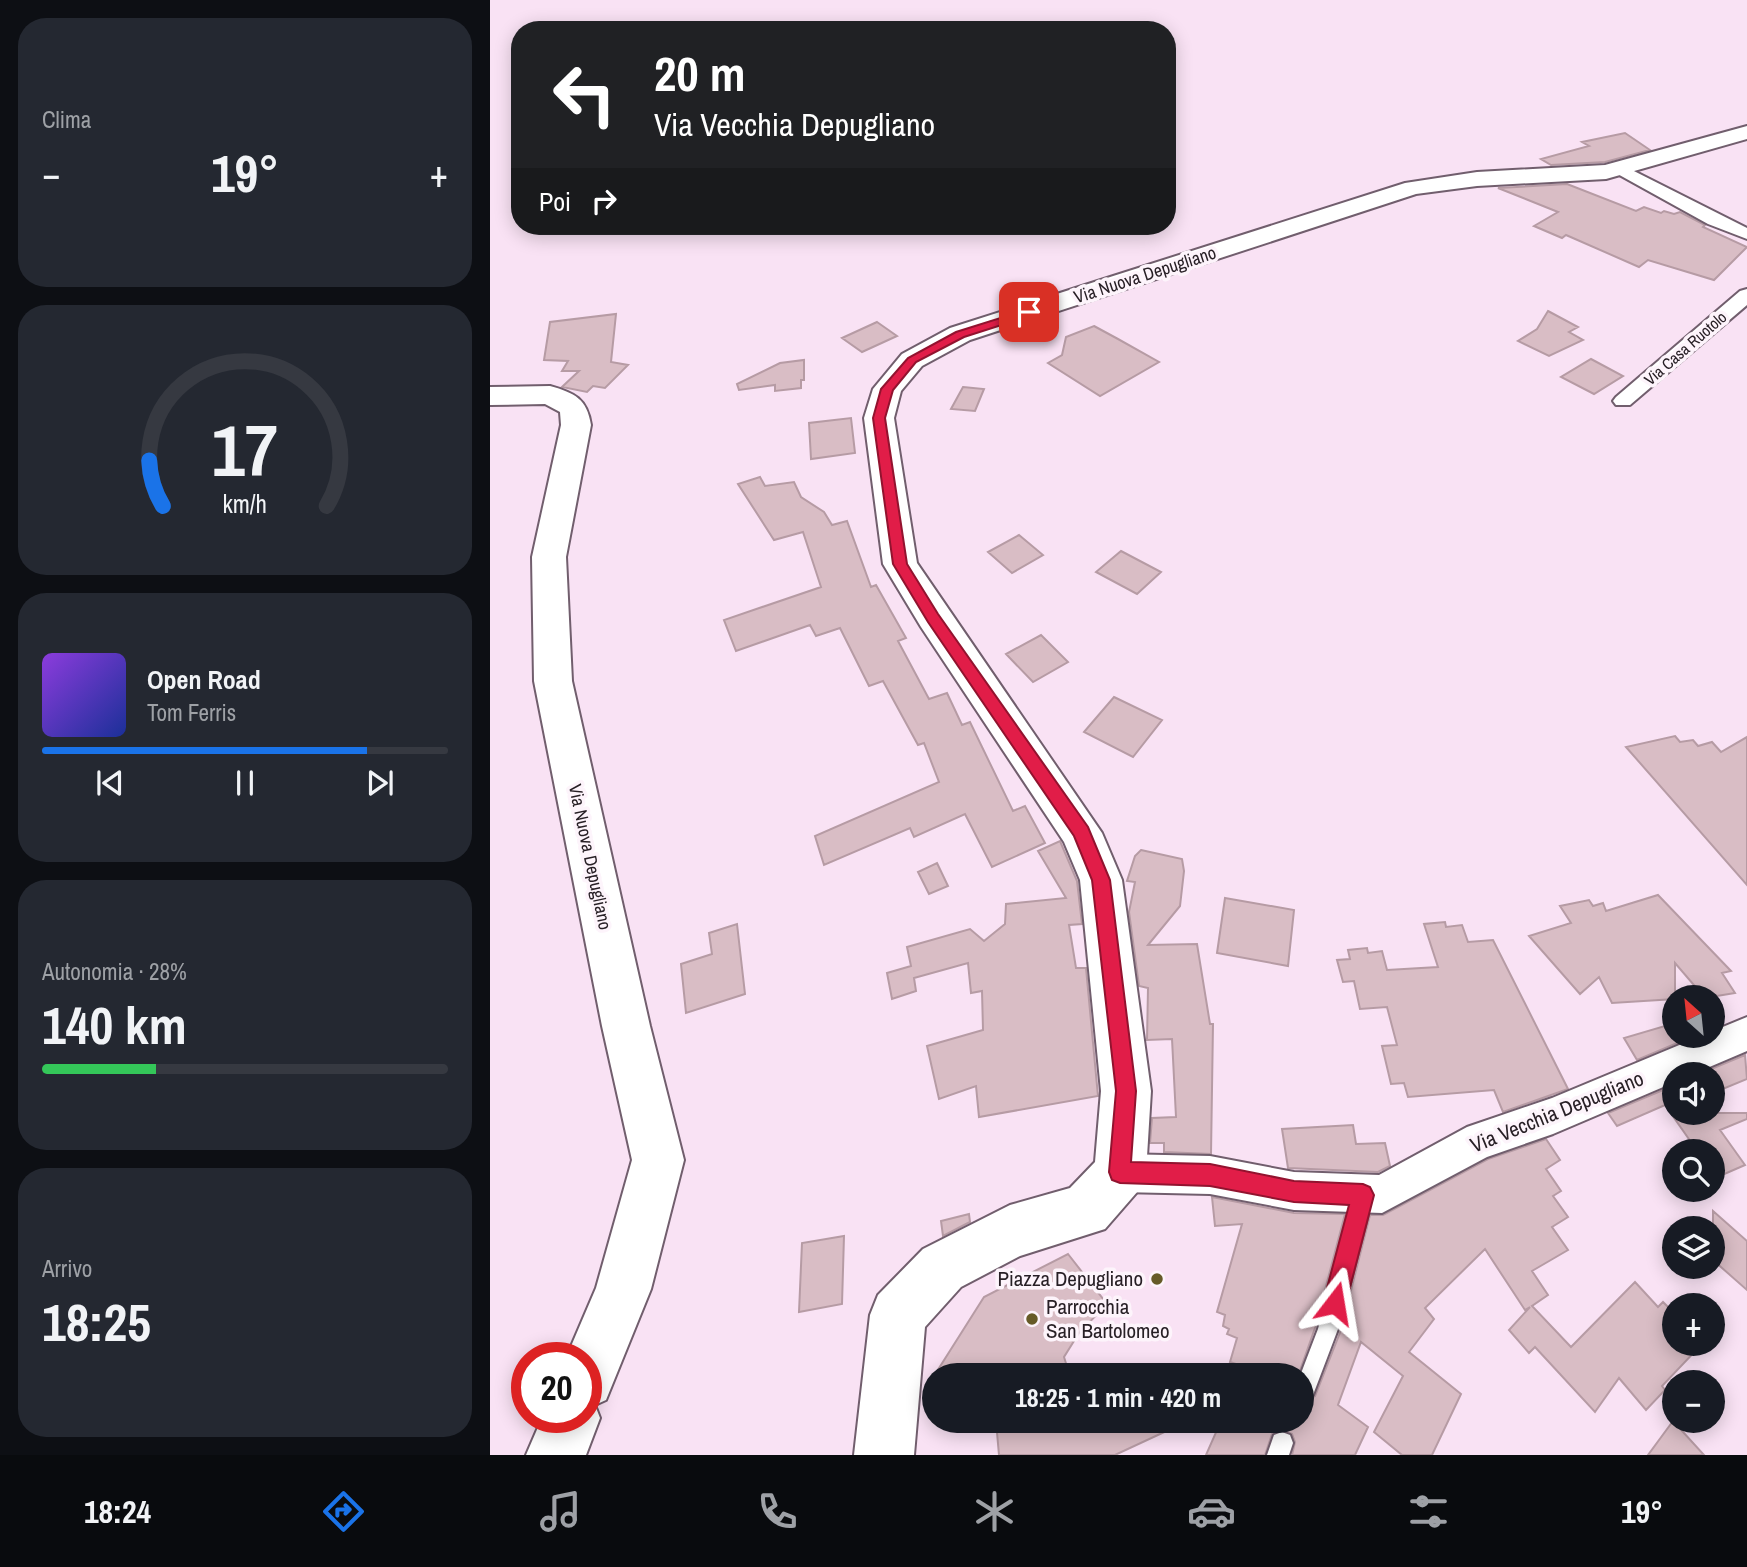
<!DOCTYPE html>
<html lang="it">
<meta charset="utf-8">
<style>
body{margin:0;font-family:"Archivo Narrow",sans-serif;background:#242831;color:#f1f3f6;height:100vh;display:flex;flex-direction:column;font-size:26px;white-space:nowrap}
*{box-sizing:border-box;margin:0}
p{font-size:23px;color:#9ea1a6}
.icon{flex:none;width:38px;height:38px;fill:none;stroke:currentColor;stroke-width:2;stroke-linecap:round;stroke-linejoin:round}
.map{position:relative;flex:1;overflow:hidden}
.panel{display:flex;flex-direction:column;gap:18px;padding:18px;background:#0d0f14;width:490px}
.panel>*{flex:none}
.hud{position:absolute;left:21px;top:21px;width:665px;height:214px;border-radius:28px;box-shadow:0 4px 18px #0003;background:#202124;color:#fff;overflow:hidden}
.needle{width:46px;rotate:333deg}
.fabs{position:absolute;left:1172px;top:985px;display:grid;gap:14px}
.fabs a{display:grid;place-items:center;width:63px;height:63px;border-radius:50%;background:#171b24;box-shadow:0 4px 18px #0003;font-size:35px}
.speed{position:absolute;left:21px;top:1342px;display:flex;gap:14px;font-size:35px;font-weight:700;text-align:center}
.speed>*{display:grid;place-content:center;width:91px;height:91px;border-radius:50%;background:#171b24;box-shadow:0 4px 18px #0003;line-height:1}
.speed .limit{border:10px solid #d22;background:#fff;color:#111}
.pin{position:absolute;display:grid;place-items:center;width:60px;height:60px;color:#fff;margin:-30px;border-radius:14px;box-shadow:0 4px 10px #0006}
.me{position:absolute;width:77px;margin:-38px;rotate:14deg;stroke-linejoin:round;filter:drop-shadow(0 0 5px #0008)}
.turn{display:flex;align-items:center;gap:24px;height:147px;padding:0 28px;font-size:32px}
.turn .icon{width:91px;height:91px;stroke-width:2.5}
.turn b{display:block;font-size:49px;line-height:60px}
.then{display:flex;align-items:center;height:66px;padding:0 28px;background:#0003;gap:14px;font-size:26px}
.big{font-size:52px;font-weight:700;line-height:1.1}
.panel .tile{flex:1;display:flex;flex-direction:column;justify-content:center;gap:10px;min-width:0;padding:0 24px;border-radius:28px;background:#242831}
.panel .dial{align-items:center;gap:0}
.dial svg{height:182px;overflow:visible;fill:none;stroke:#363941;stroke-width:7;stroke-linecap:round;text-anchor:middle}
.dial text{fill:#f1f3f6;stroke:none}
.song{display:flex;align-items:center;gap:21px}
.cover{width:84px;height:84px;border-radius:10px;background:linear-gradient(135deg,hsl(270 70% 55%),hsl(230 70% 35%))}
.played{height:7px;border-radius:4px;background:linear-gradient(90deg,#1a73e8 80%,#363941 80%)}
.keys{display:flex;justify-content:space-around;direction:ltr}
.heat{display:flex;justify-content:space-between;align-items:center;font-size:38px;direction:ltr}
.charge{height:10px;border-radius:5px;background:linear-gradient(90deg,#34c759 28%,#363941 0)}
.trip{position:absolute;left:432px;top:1363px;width:392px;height:70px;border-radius:35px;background:#171b24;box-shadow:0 4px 18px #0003;font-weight:700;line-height:70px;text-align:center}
.tabs{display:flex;height:112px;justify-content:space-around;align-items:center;background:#090b0e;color:#9ea1a6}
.tabs .icon{width:49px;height:49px}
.tabs .current{color:#1a73e8}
.tabs b{font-size:32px;color:#f1f3f6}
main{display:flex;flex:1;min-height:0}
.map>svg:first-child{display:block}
</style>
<main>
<section class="panel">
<div class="tile"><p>Clima</p>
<div class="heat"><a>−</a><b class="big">19°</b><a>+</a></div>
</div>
<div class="tile dial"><svg viewBox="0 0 100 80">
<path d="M14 69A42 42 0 1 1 86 69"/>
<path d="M14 69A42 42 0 0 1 8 49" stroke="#1a73e8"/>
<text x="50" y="56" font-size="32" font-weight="700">17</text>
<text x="50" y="72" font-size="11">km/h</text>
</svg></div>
<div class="tile">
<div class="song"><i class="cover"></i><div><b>Open Road</b><p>Tom Ferris</p></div></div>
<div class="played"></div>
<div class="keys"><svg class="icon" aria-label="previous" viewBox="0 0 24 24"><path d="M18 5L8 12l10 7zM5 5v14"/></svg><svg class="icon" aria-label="pause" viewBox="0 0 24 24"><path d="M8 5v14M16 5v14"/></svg><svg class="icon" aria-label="next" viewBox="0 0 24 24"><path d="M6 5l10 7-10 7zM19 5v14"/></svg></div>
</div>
<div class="tile"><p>Autonomia · 28%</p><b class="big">140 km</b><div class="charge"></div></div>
<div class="tile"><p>Arrivo</p><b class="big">18:25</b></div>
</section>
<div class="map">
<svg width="1257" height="1455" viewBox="0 0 1257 1455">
<rect width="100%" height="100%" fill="#f9e2f4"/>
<!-- building -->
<path fill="#d9bdc5" stroke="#b69ba4" stroke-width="2" d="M 1135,133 L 1160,150 L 1115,162 L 1061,165 L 1051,159 L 1099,146 L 1092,142 Z
M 1077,184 L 1146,211 L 1154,207 L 1171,213 L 1174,211 L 1184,214 L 1190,212 L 1215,225 L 1213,227 L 1257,247 L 1224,280 L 1158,260 L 1149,267 L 1076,235 L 1072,238 L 1044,226 L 1068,212 L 1008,188 Z
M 1058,311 L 1088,327 L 1079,332 L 1093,340 L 1059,356 L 1028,341 L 1047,329 Z
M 126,314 L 121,362 L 138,365 L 115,388 L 103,386 L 97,392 L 72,387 L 89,371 L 72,371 L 78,361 L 54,360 L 60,322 Z
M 387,322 L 407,336 L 372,352 L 352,338 Z
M 604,326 L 628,339 L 669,362 L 610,396 L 558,363 L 572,355 L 576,337 Z
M 1101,359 L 1133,376 L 1104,394 L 1071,377 Z
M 314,360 L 314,380 L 311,380 L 311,388 L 285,391 L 285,385 L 249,390 L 247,384 L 290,363 Z
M 473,387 L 494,389 L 485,411 L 461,409 Z
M 361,418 L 365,453 L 321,459 L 319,423 Z
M 270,477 L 275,486 L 304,482 L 311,497 L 334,512 L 342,525 L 357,521 L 381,587 L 386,585 L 416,638 L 408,641 L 439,699 L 457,693 L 472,725 L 480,722 L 523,811 L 535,806 L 555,843 L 502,867 L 475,814 L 424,837 L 420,828 L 334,865 L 325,836 L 449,782 L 434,743 L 428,745 L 393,681 L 379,686 L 350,628 L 326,636 L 320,625 L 246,651 L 234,620 L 331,587 L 313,532 L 284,540 L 248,484 Z
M 529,535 L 553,555 L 522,573 L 498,552 Z
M 631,551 L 671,572 L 647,594 L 606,572 Z
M 551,635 L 578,662 L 543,682 L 516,654 Z
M 624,697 L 672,720 L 643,757 L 594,732 Z
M 1185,736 L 1190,742 L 1203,740 L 1208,746 L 1222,742 L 1231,752 L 1257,737 L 1257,885 L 1136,747 Z
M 570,841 L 587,881 L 592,924 L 579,925 L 586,968 L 596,968 L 608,1096 L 489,1117 L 486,1086 L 449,1099 L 437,1046 L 493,1030 L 492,991 L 481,993 L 478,963 L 424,978 L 426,991 L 402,999 L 397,973 L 421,966 L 417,947 L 480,929 L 494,941 L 515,924 L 516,904 L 576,898 L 548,851 Z
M 651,850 L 692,859 L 694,871 L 690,906 L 658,945 L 707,944 L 720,1024 L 723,1024 L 721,1154 L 674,1152 L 674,1143 L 660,1143 L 662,1118 L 686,1117 L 682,1039 L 657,1040 L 658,988 L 649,986 L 639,912 L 645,882 L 637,881 L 645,856 Z
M 447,863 L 458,886 L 439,894 L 428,872 Z
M 1168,895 L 1241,971 L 1232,973 L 1245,993 L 1215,998 L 1185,963 L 1185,999 L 1122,1003 L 1109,977 L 1090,994 L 1039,936 L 1081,923 L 1070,906 L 1099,900 L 1103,906 L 1113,903 L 1116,911 Z
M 735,898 L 804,910 L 798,966 L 727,953 Z
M 955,922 L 956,927 L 972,925 L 978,942 L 1003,940 L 1078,1089 L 1013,1112 L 1004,1090 L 918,1097 L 914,1083 L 901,1084 L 892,1046 L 907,1045 L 897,1007 L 870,1009 L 864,981 L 853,982 L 847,960 L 860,959 L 858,950 L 877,948 L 878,953 L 892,951 L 897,970 L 948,967 L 934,924 Z
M 247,924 L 255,994 L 196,1013 L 191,964 L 222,954 L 219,933 Z
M 1185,1023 L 1185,1036 L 1204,1036 L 1147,1060 L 1134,1038 Z
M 1255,1055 L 1257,1079 L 1223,1093 L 1223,1074 L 1209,1074 Z
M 1185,1085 L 1185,1113 L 1257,1113 L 1257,1119 L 1230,1130 L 1255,1165 L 1223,1179 L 1223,1152 L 1208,1152 L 1175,1105 L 1127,1126 L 1118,1113 Z
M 863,1125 L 866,1144 L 895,1143 L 900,1166 L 888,1172 L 798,1168 L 792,1129 Z
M 1056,1139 L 1070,1160 L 1056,1169 L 1071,1191 L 1063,1196 L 1078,1217 L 1062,1227 L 1078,1250 L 1042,1271 L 1058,1295 L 1042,1306 L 1081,1347 L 1145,1282 L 1168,1307 L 1173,1302 L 1185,1314 L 1185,1344 L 1212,1344 L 1172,1386 L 1175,1390 L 1156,1410 L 1129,1378 L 1105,1412 L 1045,1347 L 1039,1353 L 1019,1330 L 1040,1307 L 1035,1310 L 995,1249 L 935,1308 L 944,1319 L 919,1352 L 971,1394 L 942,1455 L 912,1455 L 884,1432 L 913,1376 L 871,1342 L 848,1405 L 878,1427 L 865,1455 L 802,1455 L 805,1442 L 802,1434 L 793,1430 L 782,1434 L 775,1455 L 716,1455 L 731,1421 L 812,1421 L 812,1400 L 817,1401 L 825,1396 L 851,1330 L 880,1215 L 893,1215 L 998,1159 Z
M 722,1197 L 804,1213 L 855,1214 L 825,1328 L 808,1376 L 751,1376 L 755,1367 L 740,1362 L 747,1338 L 737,1334 L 739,1329 L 733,1326 L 735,1315 L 727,1312 L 752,1224 L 725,1226 Z
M 1223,1211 L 1257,1241 L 1257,1290 L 1223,1260 Z
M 479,1214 L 480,1222 L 453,1236 L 451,1221 Z
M 354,1236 L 352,1304 L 309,1312 L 312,1243 Z
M 578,1254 L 617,1304 L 589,1333 L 574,1357 L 580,1376 L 444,1376 L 494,1297 Z
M 506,1421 L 698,1421 L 625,1455 L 509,1455 Z
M 1183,1421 L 1214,1455 L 1158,1455 Z"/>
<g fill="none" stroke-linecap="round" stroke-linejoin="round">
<defs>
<path id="lane" d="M 873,1185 L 880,1188 L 883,1195 L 848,1329 L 823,1395 L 816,1399 L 812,1397 L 812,1376 L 810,1376 L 828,1329 L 863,1195 L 866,1188 Z
M 792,1432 L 800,1435 L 803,1443 L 799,1455 L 777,1455 L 784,1435 Z"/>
<path id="street" d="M 1130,164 L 1257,228 L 1257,239 L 1218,224 L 1124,172 L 1122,169 L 1124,166 Z
M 1257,289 L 1257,305 L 1140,405 L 1126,405 L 1123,401 L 1126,397 L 1250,291 Z
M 1257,1017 L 1257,1051 L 1203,1074 L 1185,1074 L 1185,1082 L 1063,1134 L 997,1157 L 892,1213 L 804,1210 L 720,1194 L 630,1192 L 617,1186 L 611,1173 L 617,1160 L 630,1154 L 720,1156 L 804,1172 L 889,1175 L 977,1127 L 1062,1098 L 1211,1036 L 1223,1036 L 1223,1031 Z"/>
<path id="secondary" d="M 1257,126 L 1257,139 L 1116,179 L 987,186 L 926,194 L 480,340 L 432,366 L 411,391 L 404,418 L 427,563 L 612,833 L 632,880 L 661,1091 L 656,1173 L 648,1191 L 615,1229 L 530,1256 L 471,1287 L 435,1327 L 424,1455 L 364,1455 L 380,1315 L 388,1295 L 433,1249 L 520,1205 L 580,1188 L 605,1162 L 611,1091 L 590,880 L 574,842 L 431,627 L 393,564 L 374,418 L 383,389 L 412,354 L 460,328 L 915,183 L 987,172 L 1115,165 Z
M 60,386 C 85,393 97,399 101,425 L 76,557 L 82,681 L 160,1026 L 194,1160 L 161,1289 L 116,1400 L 105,1405 L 110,1418 L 96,1455 L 36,1455 L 52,1418 L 96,1418 L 96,1358 L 76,1358 L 106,1288 L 142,1160 L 112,1026 L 44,681 L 42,557 L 71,425 L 70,412 L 55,404 L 0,405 L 0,387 Z"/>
</defs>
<!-- lane casing -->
<use href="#lane" stroke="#715e6d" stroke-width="4"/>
<!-- street casing -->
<use href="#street" stroke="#715e6d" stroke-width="4"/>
<!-- secondary casing -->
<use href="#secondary" stroke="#715e6d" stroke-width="4"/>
<!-- lane -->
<use href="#lane" fill="#fff" fill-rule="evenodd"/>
<!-- street -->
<use href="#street" fill="#fff" fill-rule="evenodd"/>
<!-- secondary -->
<use href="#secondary" fill="#fff" fill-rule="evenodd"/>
</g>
<!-- route -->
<path fill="#e11d48" stroke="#92132f" stroke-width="2" d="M 539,309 L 543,310 L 543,315 L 474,337 L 426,362 L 403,390 L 395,418 L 417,564 L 448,614 L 598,827 L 620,880 L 646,1091 L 641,1162 L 720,1164 L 804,1181 L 873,1184 L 880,1187 L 884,1195 L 856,1303 L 853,1311 L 845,1314 L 837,1311 L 833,1303 L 859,1205 L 804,1202 L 720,1186 L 630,1183 L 622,1180 L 619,1172 L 626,1091 L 602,880 L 584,836 L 438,622 L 403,564 L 383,418 L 391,389 L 418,358 L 466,332 Z"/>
<!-- markers -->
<g fill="#665a27" stroke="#fdf4fb" stroke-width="2.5">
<circle cx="667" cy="1279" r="7"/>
<circle cx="542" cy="1319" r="7"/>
</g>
<g text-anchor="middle" stroke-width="7" stroke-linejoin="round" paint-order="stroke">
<!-- far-street labels -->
<g font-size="16" fill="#282026" stroke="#fdf4fb">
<text transform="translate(1195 348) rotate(-41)" y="6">Via Casa Ruotolo</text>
</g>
<!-- street labels -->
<g font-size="18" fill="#282026" stroke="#fdf4fb">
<text transform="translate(655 275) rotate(-18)" y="6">Via Nuova Depugliano</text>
<text transform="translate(100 857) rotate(78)" y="6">Via Nuova Depugliano</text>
</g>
<!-- near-street labels -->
<g font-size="21" fill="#282026" stroke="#fdf4fb">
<text transform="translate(1067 1112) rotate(-22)" y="7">Via Vecchia Depugliano</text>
</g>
<!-- near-poi labels -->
<g font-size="21" fill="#282026" stroke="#fdf4fb" text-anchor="end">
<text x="653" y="1286">Piazza Depugliano</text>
<text x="556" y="1314" text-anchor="start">Parrocchia<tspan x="556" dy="24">San Bartolomeo</tspan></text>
</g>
</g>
</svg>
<div class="fabs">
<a><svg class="needle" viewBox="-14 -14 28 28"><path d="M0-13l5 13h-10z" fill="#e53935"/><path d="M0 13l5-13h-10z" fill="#9ea1a6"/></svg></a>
<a><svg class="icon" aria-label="sound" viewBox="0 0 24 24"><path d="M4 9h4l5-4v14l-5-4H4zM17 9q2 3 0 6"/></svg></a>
<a><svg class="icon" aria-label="search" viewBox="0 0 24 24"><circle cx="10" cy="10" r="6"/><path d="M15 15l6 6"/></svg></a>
<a><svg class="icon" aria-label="layers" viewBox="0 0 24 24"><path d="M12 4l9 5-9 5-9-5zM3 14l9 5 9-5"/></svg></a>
<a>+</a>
<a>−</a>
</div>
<div class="speed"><div class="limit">20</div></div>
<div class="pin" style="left:539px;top:312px;background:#d93025"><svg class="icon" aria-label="arrive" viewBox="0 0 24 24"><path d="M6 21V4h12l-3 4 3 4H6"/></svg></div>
<svg class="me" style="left:845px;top:1303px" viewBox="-20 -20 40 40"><path d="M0-17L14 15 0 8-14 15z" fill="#e11d48" stroke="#fff" stroke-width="4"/></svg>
<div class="trip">18:25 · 1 min · 420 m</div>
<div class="hud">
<div class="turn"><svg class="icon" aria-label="left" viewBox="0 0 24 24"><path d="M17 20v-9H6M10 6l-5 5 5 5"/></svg><div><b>20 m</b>Via Vecchia Depugliano</div></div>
<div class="then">Poi<svg class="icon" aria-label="right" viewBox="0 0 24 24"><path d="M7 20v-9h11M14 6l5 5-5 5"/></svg></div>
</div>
</div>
</main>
<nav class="tabs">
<b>18:24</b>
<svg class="icon current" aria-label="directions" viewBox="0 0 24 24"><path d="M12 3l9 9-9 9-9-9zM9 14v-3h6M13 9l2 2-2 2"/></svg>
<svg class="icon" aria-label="music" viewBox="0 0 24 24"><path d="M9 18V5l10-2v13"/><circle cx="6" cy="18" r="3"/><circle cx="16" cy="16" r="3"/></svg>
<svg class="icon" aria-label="phone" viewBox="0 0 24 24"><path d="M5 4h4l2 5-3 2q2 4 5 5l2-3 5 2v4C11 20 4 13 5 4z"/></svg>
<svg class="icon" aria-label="climate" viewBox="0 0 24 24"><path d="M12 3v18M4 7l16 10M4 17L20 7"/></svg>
<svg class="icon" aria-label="car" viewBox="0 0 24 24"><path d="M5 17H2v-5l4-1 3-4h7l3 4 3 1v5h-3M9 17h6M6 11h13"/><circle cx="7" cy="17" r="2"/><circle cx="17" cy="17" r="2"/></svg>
<svg class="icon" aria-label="filters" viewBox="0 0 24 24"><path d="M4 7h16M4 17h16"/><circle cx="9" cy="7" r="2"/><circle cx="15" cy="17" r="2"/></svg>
<b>19°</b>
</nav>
